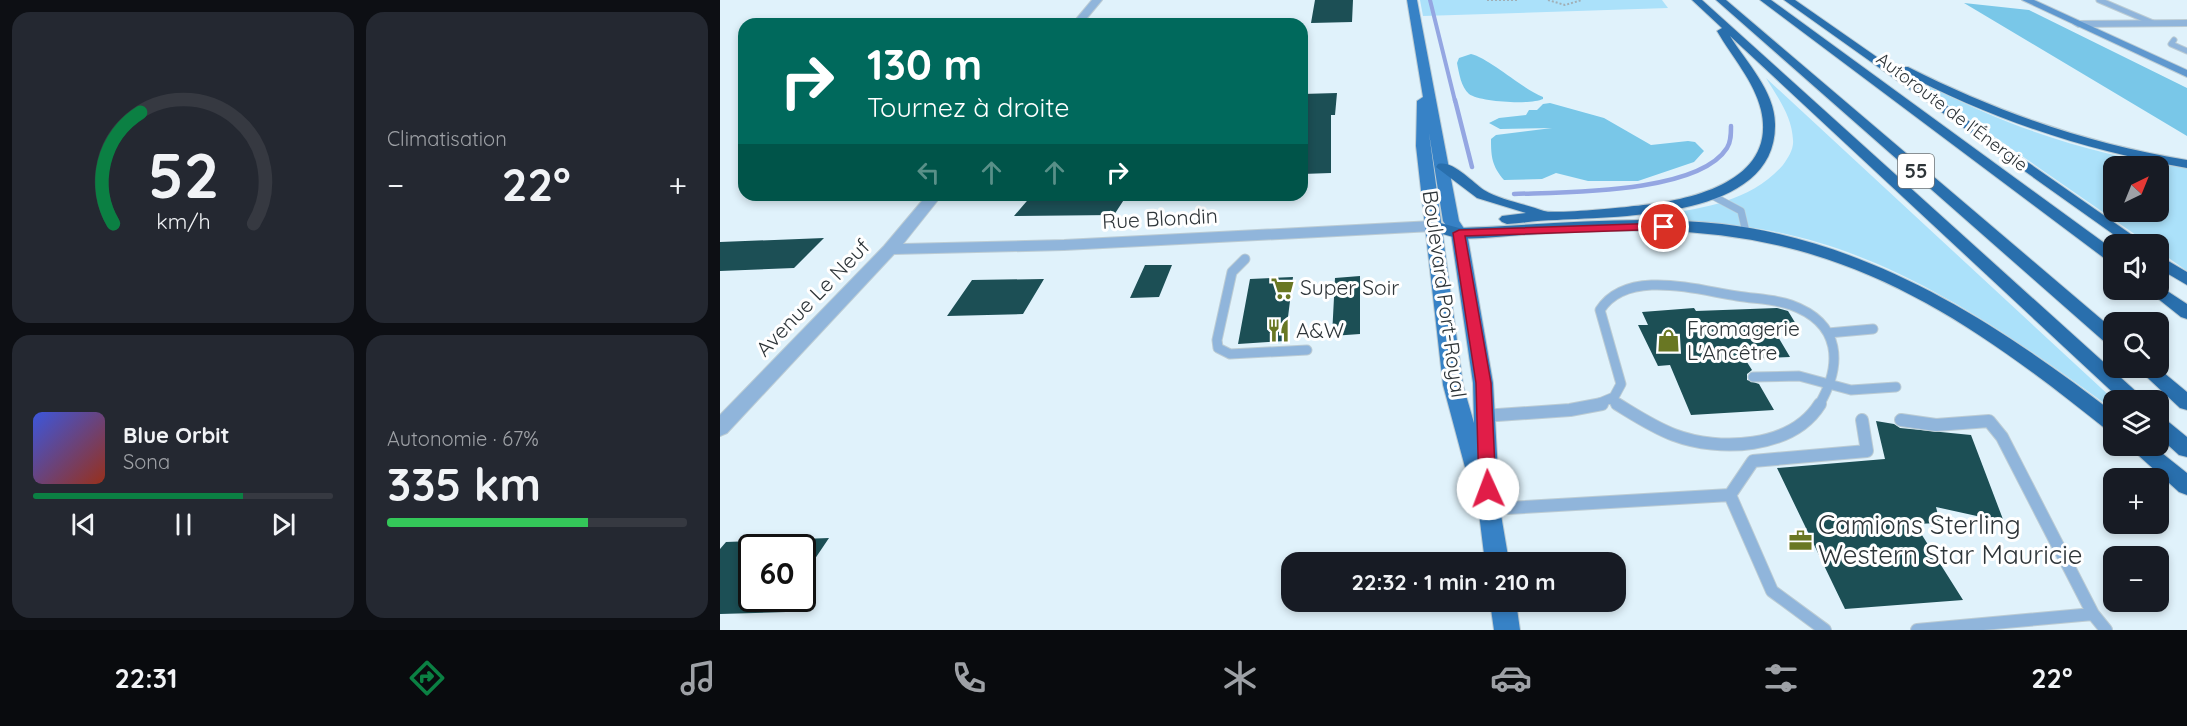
<!DOCTYPE html>
<html lang="fr">
<meta charset="utf-8">
<style>
body{margin:0;font-family:Quicksand,sans-serif;background:#242831;color:#f1f3f6;height:100vh;display:flex;flex-direction:column;font-size:22px;white-space:nowrap}
*{box-sizing:border-box;margin:0}
p{font-size:20px;color:#9ea1a6}
.icon{flex:none;width:33px;height:33px;fill:none;stroke:currentColor;stroke-width:2;stroke-linecap:round;stroke-linejoin:round}
.map{position:relative;flex:1;overflow:hidden}
.details{display:flex;flex-direction:column;gap:12px;padding:12px;background:#0d0f14;width:720px}
.details>*{flex:none}
.top-card{position:absolute;left:18px;top:18px;width:570px;height:183px;border-radius:18px;box-shadow:0 3px 9px #0003;background:#00695c;color:#fff;overflow:hidden}
.needle{width:39px;rotate:43deg}
.buttons{position:absolute;left:1383px;top:156px;display:grid;gap:12px}
.buttons a{display:grid;place-items:center;width:66px;height:66px;border-radius:12px;background:#171b24;box-shadow:0 3px 9px #0003;font-size:30px}
.speed{position:absolute;left:18px;top:534px;display:flex;gap:12px;font-size:30px;font-weight:700;text-align:center}
.speed>*{display:grid;place-content:center;width:78px;height:78px;border-radius:50%;background:#171b24;box-shadow:0 3px 9px #0003;line-height:1}
.speed .limit{border:3px solid #111;border-radius:9px;background:#fff;color:#111}
.pin{position:absolute;display:grid;place-items:center;width:51px;height:51px;color:#fff;margin:-26px;border:3px solid #fff;border-radius:50%;box-shadow:0 2px 6px #0007}
.me{position:absolute;width:66px;margin:-33px;rotate:358deg;stroke-linejoin:round;filter:drop-shadow(0 0 4px #0008)}
.turn{display:flex;align-items:center;gap:21px;height:126px;padding:0 30px;font-size:27px}
.turn .icon{width:78px;height:78px;stroke-width:2.5}
.turn b{display:block;font-size:42px;line-height:51px}
.lanes{display:flex;align-items:center;height:57px;padding:0 30px;background:#0003;justify-content:center;gap:30px;direction:ltr}
.lanes .off{opacity:.35}
.big{font-size:45px;font-weight:700;line-height:1.1}
.details .widget{flex:1;display:flex;flex-direction:column;justify-content:center;gap:9px;min-width:0;padding:0 21px;border-radius:18px;background:#242831}
.details .dial{align-items:center;gap:0}
.dial svg{height:156px;overflow:visible;fill:none;stroke:#363941;stroke-width:7;stroke-linecap:round;text-anchor:middle}
.dial text{fill:#f1f3f6;stroke:none}
.song{display:flex;align-items:center;gap:18px}
.cover{width:72px;height:72px;border-radius:9px;background:linear-gradient(135deg,hsl(230 70% 55%),hsl(10 70% 35%))}
.played{height:6px;border-radius:3px;background:linear-gradient(90deg,#0b8043 70%,#363941 70%)}
.keys{display:flex;justify-content:space-around;direction:ltr}
.heat{display:flex;justify-content:space-between;align-items:center;font-size:33px;direction:ltr}
.charge{height:9px;border-radius:4px;background:linear-gradient(90deg,#34c759 67%,#363941 0)}
.details .tiles{flex:1;display:grid;gap:12px;grid-template-columns:repeat(2,1fr)}
.trip{position:absolute;left:561px;top:552px;width:345px;height:60px;border-radius:18px;background:#171b24;box-shadow:0 3px 9px #0003;font-weight:700;line-height:60px;text-align:center}
.tab-bar{display:flex;height:96px;justify-content:space-around;align-items:center;background:#090b0e;color:#9ea1a6}
.tab-bar .icon{width:42px;height:42px}
.tab-bar .on{color:#0b8043}
.tab-bar b{font-size:27px;color:#f1f3f6}
main{display:flex;flex:1;min-height:0}
.map>svg:first-child{display:block}
</style>
<main>
<section class="details">
<div class="tiles">
<div class="widget dial"><svg viewBox="0 0 100 80">
<path d="M14 69A42 42 0 1 1 86 69"/>
<path d="M14 69A42 42 0 0 1 28 12" stroke="#0b8043"/>
<text x="50" y="56" font-size="32" font-weight="700">52</text>
<text x="50" y="72" font-size="11">km/h</text>
</svg></div>
<div class="widget"><p>Climatisation</p>
<div class="heat"><a>−</a><b class="big">22°</b><a>+</a></div>
</div>
<div class="widget">
<div class="song"><i class="cover"></i><div><b>Blue Orbit</b><p>Sona</p></div></div>
<div class="played"></div>
<div class="keys"><svg class="icon" aria-label="previous" viewBox="0 0 24 24"><path d="M18 5L8 12l10 7zM5 5v14"/></svg><svg class="icon" aria-label="pause" viewBox="0 0 24 24"><path d="M8 5v14M16 5v14"/></svg><svg class="icon" aria-label="next" viewBox="0 0 24 24"><path d="M6 5l10 7-10 7zM19 5v14"/></svg></div>
</div>
<div class="widget"><p>Autonomie · 67%</p><b class="big">335 km</b><div class="charge"></div></div>
</div>
</section>
<div class="map">
<svg width="1467" height="630" viewBox="0 0 1467 630">
<rect width="100%" height="100%" fill="#e0f2fb"/>
<!-- green -->
<path fill="#abe1fa" fill-rule="evenodd" d="M 700,0 L 942,0 L 948,8 L 703,16 Z
M 1046,78 L 1394,400 L 1390,404 L 1384,403 C 1280,328 1170,250 1040,229 C 1009,224 976,223 944,221 L 941,219 L 943,214 C 987,208 1032,200 1063,165 C 1068,158 1074,149 1073,140 C 1072,116 1058,98 1046,78 Z
M 1211,87 C 1293,129 1375,156 1467,168 L 1467,271 L 1439,251 L 1438,244 L 1429,244 L 1204,88 ZM 1394,166 L 1438,166 L 1438,212 L 1394,212 Z"/>
<!-- forest -->
<path fill="#79c7e8" d="M 1244,3 L 1309,10 L 1467,88 L 1467,136 Z
M 751,54 C 769,58 801,88 823,97 L 823,99 C 810,105 760,102 749,94 C 741,87 739,73 737,63 L 739,58 Z
M 830,103 L 884,118 L 931,145 L 968,141 L 975,142 L 984,151 L 974,162 L 918,181 L 868,181 L 836,173 L 822,179 L 784,180 C 772,166 771,157 771,139 L 776,135 L 832,128 L 780,129 L 769,123 L 779,118 L 806,115 L 809,110 L 817,110 L 823,104 Z"/>
<g fill="none" stroke-linecap="round" stroke-linejoin="round">
<!-- stream-far1 -->
<path stroke="#94a6e2" stroke-width="4" d="M 710,0 L 735,101"/>
<!-- stream -->
<path stroke="#94a6e2" stroke-width="4.5" d="M 735,100 L 752,167
M 794,194 C 843,192 978,194 1007,148 C 1011,142 1011,134 1011,126"/>
</g>
<!-- building -->
<path fill="#1c4f55" d="M 595,0 L 633,0 L 632,22 L 591,23 Z
M 617,93 L 615,115 L 611,115 L 611,173 L 582,174 L 582,94 Z
M 312,195 L 407,195 L 394,215 L 294,216 Z
M 104,238 L 74,268 L 0,271 L 0,242 Z
M 425,265 L 452,265 L 439,297 L 410,298 Z
M 640,276 L 640,334 L 612,336 L 615,278 Z
M 573,277 L 565,341 L 518,344 L 530,279 Z
M 324,279 L 303,314 L 227,316 L 252,280 Z
M 974,308 L 976,311 L 1057,308 L 1068,311 L 1079,329 L 1054,330 L 1070,357 L 1025,359 L 1032,370 L 1027,374 L 1027,380 L 1039,384 L 1054,410 L 971,415 L 950,365 L 938,366 L 918,325 L 928,325 L 922,312 Z
M 1156,421 L 1174,424 L 1180,428 L 1251,435 L 1284,522 L 1216,507 L 1220,523 L 1195,524 L 1243,600 L 1125,609 L 1057,468 L 1165,459 Z
M 109,538 L 82,578 L 82,539 Z
M 32,541 L 32,598 L 65,598 L 66,612 L 0,614 L 0,549 L 6,542 Z"/>
<g fill="none" stroke-linecap="round" stroke-linejoin="round">
<defs>
<path id="lane-far3" d="M 1379,0 L 1433,23
M 1454,40 L 1451,44 L 1467,51"/>
<path id="lane-far2" d="M 991,195 L 1021,211 L 1026,232"/>
<path id="lane-far1" d="M 525,259 L 512,272 L 497,340 L 498,348 L 510,354 L 587,350
M 1108,333 L 1153,329
M 1033,377 L 1079,376 L 1131,390 L 1176,387
M 892,400 L 900,405
M 875,405 L 894,397 L 901,384 L 880,310 C 907,268 977,290 1017,296 C 1035,299 1054,299 1071,305 C 1121,323 1123,364 1099,405"/>
<path id="lane" d="M 897,404 C 915,415 933,427 954,435 C 999,452 1072,449 1100,404
M 763,416 L 850,410 L 882,404
M 1181,420 L 1216,425 L 1269,421 L 1282,437 L 1373,614
M 1010,495 L 1033,461 L 1147,451 L 1142,420
M 770,509 L 1010,495 L 1052,591 L 1105,630
M 1197,630 L 1373,614 L 1386,630"/>
<path id="street" d="M 372,0 L 382,0 L 362,24 L 352,24 Z
M 1467,20 L 1467,26 L 1358,27 L 1353,24 L 1358,21 Z
M 207,195 L 222,195 L 183,244 L 344,240 L 713,221 L 721,226 L 713,231 L 344,250 L 174,254 L 7,433 L 0,436 L 0,415 L 164,246 Z"/>
<path id="secondary" d="M 1302,0 L 1314,0 L 1467,70 L 1467,77 Z"/>
<path id="primary" d="M 687,0 L 697,0 L 739,221 L 747,233 L 773,383 L 780,509 L 789,562 L 765,562 L 756,489 L 749,482 L 723,385 L 696,146 L 697,101 L 703,97 ZM 709,133 L 723,221 L 731,233 L 753,383 L 754,423 L 743,385 Z
M 770,602 L 796,602 L 800,630 L 774,630 Z"/>
<path id="highway" d="M 972,0 L 982,0 L 1420,395 L 1423,400 L 1401,400 L 1010,36 C 1026,62 1055,91 1055,124 C 1057,219 902,216 837,220 C 820,220 804,223 787,224 L 782,222 L 779,219 L 782,216 L 806,213 L 757,198 L 716,167 L 718,164 C 733,160 752,182 764,190 C 780,200 806,204 824,211 C 832,214 901,208 914,206 C 967,201 1058,183 1041,110 C 1034,81 1012,57 997,31 L 1002,28 Z
M 996,0 L 1006,0 L 1394,330 L 1394,346 L 1387,344 Z
M 1040,0 L 1051,0 L 1394,250 L 1394,263 L 1388,261 Z
M 1064,0 L 1075,0 L 1425,244 L 1407,244 Z
M 1180,67 L 1188,67 C 1277,112 1368,144 1467,160 L 1467,168 C 1365,151 1271,119 1180,71 Z
M 713,221 L 739,228 C 826,225 916,214 1002,224 C 1152,242 1277,323 1394,413 L 1394,432 L 1387,430 C 1246,317 1125,234 937,231 C 892,230 847,232 802,235 C 781,236 758,240 738,238 C 728,236 717,232 708,229 L 705,226 L 708,223 Z
M 1438,255 L 1467,272 L 1467,285 L 1438,268 Z
M 1438,285 L 1467,304 L 1467,319 L 1461,317 L 1427,290 L 1438,290 Z
M 1417,368 L 1438,368 L 1467,392 L 1467,410 L 1460,408 Z
M 1438,417 L 1445,419 L 1467,437 L 1467,457 L 1459,455 L 1438,436 Z
M 1408,446 L 1433,446 L 1467,473 L 1467,495 L 1459,492 Z"/>
</defs>
<!-- lane-far3 casing -->
<use href="#lane-far3" stroke="#bcccd4" stroke-width="7"/>
<!-- lane-far2 casing -->
<use href="#lane-far2" stroke="#bcccd4" stroke-width="8"/>
<!-- lane-far1 casing -->
<use href="#lane-far1" stroke="#bcccd4" stroke-width="11"/>
<!-- lane casing -->
<use href="#lane" stroke="#bcccd4" stroke-width="14"/>
<!-- street casing -->
<use href="#street" stroke="#bcccd4" stroke-width="2"/>
<!-- secondary casing -->
<use href="#secondary" stroke="#bcccd4" stroke-width="2"/>
<!-- primary casing -->
<use href="#primary" stroke="#bcccd4" stroke-width="2"/>
<!-- highway casing -->
<use href="#highway" stroke="#bcccd4" stroke-width="2"/>
<!-- path -->
<path stroke="#a1afb6" stroke-width="2" stroke-dasharray="2 2" stroke-linecap="butt" d="M 767,0 L 798,0
M 828,0 L 845,5 L 862,0"/>
<!-- lane-far3 -->
<use href="#lane-far3" stroke="#90b5db" stroke-width="5"/>
<!-- lane-far2 -->
<use href="#lane-far2" stroke="#90b5db" stroke-width="7"/>
<!-- lane-far1 -->
<use href="#lane-far1" stroke="#90b5db" stroke-width="9"/>
<!-- lane -->
<use href="#lane" stroke="#90b5db" stroke-width="12"/>
<!-- street -->
<use href="#street" fill="#90b5db" fill-rule="evenodd"/>
<!-- secondary -->
<use href="#secondary" fill="#5f98cf" fill-rule="evenodd"/>
<!-- primary -->
<use href="#primary" fill="#3782c6" fill-rule="evenodd"/>
<!-- highway -->
<use href="#highway" fill="#296fad" fill-rule="evenodd"/>
</g>
<!-- route -->
<path fill="#e11d48" stroke="#92132f" stroke-width="1.5" d="M 944,223 L 950,227 L 948,229 L 745,236 L 771,383 L 776,489 L 774,494 L 761,494 L 759,489 L 756,383 L 733,233 L 739,230 Z"/>
<!-- icons -->
<defs>
<symbol id="supermarket-bare" viewBox="-9 -9 18 18"><path d="M-6-5.5h2.5l.6 2H6L4.5 2H-2.5L-4.4-4H-6ZM-1.5 3.2a1.3 1.3 0 1 0 .1 0ZM3 3.2a1.3 1.3 0 1 0 .1 0Z" fill="#697723" stroke="#fff" stroke-width="2.5" paint-order="stroke"/></symbol>
<symbol id="restaurant-bare" viewBox="-9 -9 18 18"><path d="M-5-6h1v4h1v-4h1v4h1v-4h1v5L-1.5 .5V6h-2V.5L-5-1ZM5-6V6H3V1.5H1.5Q1.5-4 5-6Z" fill="#697723" stroke="#fff" stroke-width="2.5" paint-order="stroke"/></symbol>
<symbol id="shop-bare" viewBox="-9 -9 18 18"><path d="M-5-2.5h2.3a2.7 3.5 0 0 1 5.4 0H5L5.5 6h-11ZM-1.5-2.5h3a1.5 2.3 0 0 0-3 0Z" fill="#697723" stroke="#fff" stroke-width="2.5" paint-order="stroke"/></symbol>
<symbol id="office-bare" viewBox="-9 -9 18 18"><path d="M-6-3h4V-5.5h4V-3h4V5H-6ZM-1-4.5V-3h2v-1.5ZM-6 0V1H6V0Z" fill="#697723" stroke="#fff" stroke-width="2.5" paint-order="stroke"/></symbol>
</defs>
<g fill-rule="evenodd">
<use href="#supermarket-bare" x="546" y="272" width="33" height="33"/>
<use href="#restaurant-bare" x="542" y="314" width="33" height="33"/>
<use href="#shop-bare" x="932" y="324" width="33" height="33"/>
<use href="#office-bare" x="1064" y="524" width="33" height="33"/>
</g>
<g text-anchor="middle" stroke-width="6" stroke-linejoin="round" paint-order="stroke">
<!-- far-street labels -->
<g font-size="18" fill="#2e3539" stroke="#fff">
<text transform="translate(1232 112) rotate(37)" y="6">Autoroute de l'Énergie</text>
</g>
<!-- shield labels -->
<rect fill="#fff" stroke="#6d7274" stroke-width="1.5" x="1178" y="154" width="36" height="34" rx="4.5"/>
<g font-size="20" font-weight="bold" fill="#2e3539">
<text x="1196" y="178">55</text>
</g>
<!-- street labels -->
<g font-size="21" fill="#2e3539" stroke="#fff">
<text transform="translate(440 219) rotate(-3)" y="7">Rue Blondin</text>
<text transform="translate(724 294) rotate(82)" y="7">Boulevard Port-Royal</text>
<text transform="translate(93 298) rotate(-46)" y="7">Avenue Le Neuf</text>
</g>
<!-- poi labels -->
<g font-size="21" fill="#2e3539" stroke="#fff" text-anchor="start">
<text x="580" y="295">Super Soir</text>
<text x="967" y="336">Fromagerie<tspan x="967" dy="24">L'Ancêtre</tspan></text>
<text x="576" y="338">A&amp;W</text>
</g>
<!-- near-poi labels -->
<g font-size="26" fill="#2e3539" stroke="#fff" text-anchor="start">
<text x="1098" y="534">Camions Sterling<tspan x="1098" dy="30">Western Star Mauricie</tspan></text>
</g>
</g>
</svg>
<div class="buttons">
<a><svg class="needle" viewBox="-14 -14 28 28"><path d="M0-13l5 13h-10z" fill="#e53935"/><path d="M0 13l5-13h-10z" fill="#9ea1a6"/></svg></a>
<a><svg class="icon" aria-label="sound" viewBox="0 0 24 24"><path d="M4 9h4l5-4v14l-5-4H4zM17 9q2 3 0 6"/></svg></a>
<a><svg class="icon" aria-label="search" viewBox="0 0 24 24"><circle cx="10" cy="10" r="6"/><path d="M15 15l6 6"/></svg></a>
<a><svg class="icon" aria-label="layers" viewBox="0 0 24 24"><path d="M12 4l9 5-9 5-9-5zM3 14l9 5 9-5"/></svg></a>
<a>+</a>
<a>−</a>
</div>
<div class="speed"><div class="limit">60</div></div>
<div class="pin" style="left:944px;top:227px;background:#d93025"><svg class="icon" aria-label="arrive" viewBox="0 0 24 24"><path d="M6 21V4h12l-3 4 3 4H6"/></svg></div>
<svg class="me" style="left:768px;top:489px" viewBox="-20 -20 40 40"><circle r="19" fill="#fff"/><path d="M0-13L10 11 0 6-10 11z" fill="#e11d48"/></svg>
<div class="trip">22:32 · 1 min · 210 m</div>
<div class="top-card">
<div class="turn"><svg class="icon" aria-label="right" viewBox="0 0 24 24"><path d="M7 20v-9h11M14 6l5 5-5 5"/></svg><div><b>130 m</b>Tournez à droite</div></div>
<div class="lanes"><svg class="icon off" aria-label="left" viewBox="0 0 24 24"><path d="M17 20v-9H6M10 6l-5 5 5 5"/></svg><svg class="icon off" aria-label="ahead" viewBox="0 0 24 24"><path d="M12 20V5M6 11l6-6 6 6"/></svg><svg class="icon off" aria-label="ahead" viewBox="0 0 24 24"><path d="M12 20V5M6 11l6-6 6 6"/></svg><svg class="icon" aria-label="right" viewBox="0 0 24 24"><path d="M7 20v-9h11M14 6l5 5-5 5"/></svg></div>
</div>
</div>
</main>
<nav class="tab-bar">
<b>22:31</b>
<svg class="icon on" aria-label="directions" viewBox="0 0 24 24"><path d="M12 3l9 9-9 9-9-9zM9 14v-3h6M13 9l2 2-2 2"/></svg>
<svg class="icon" aria-label="music" viewBox="0 0 24 24"><path d="M9 18V5l10-2v13"/><circle cx="6" cy="18" r="3"/><circle cx="16" cy="16" r="3"/></svg>
<svg class="icon" aria-label="phone" viewBox="0 0 24 24"><path d="M5 4h4l2 5-3 2q2 4 5 5l2-3 5 2v4C11 20 4 13 5 4z"/></svg>
<svg class="icon" aria-label="climate" viewBox="0 0 24 24"><path d="M12 3v18M4 7l16 10M4 17L20 7"/></svg>
<svg class="icon" aria-label="car" viewBox="0 0 24 24"><path d="M5 17H2v-5l4-1 3-4h7l3 4 3 1v5h-3M9 17h6M6 11h13"/><circle cx="7" cy="17" r="2"/><circle cx="17" cy="17" r="2"/></svg>
<svg class="icon" aria-label="filters" viewBox="0 0 24 24"><path d="M4 7h16M4 17h16"/><circle cx="9" cy="7" r="2"/><circle cx="15" cy="17" r="2"/></svg>
<b>22°</b>
</nav>
